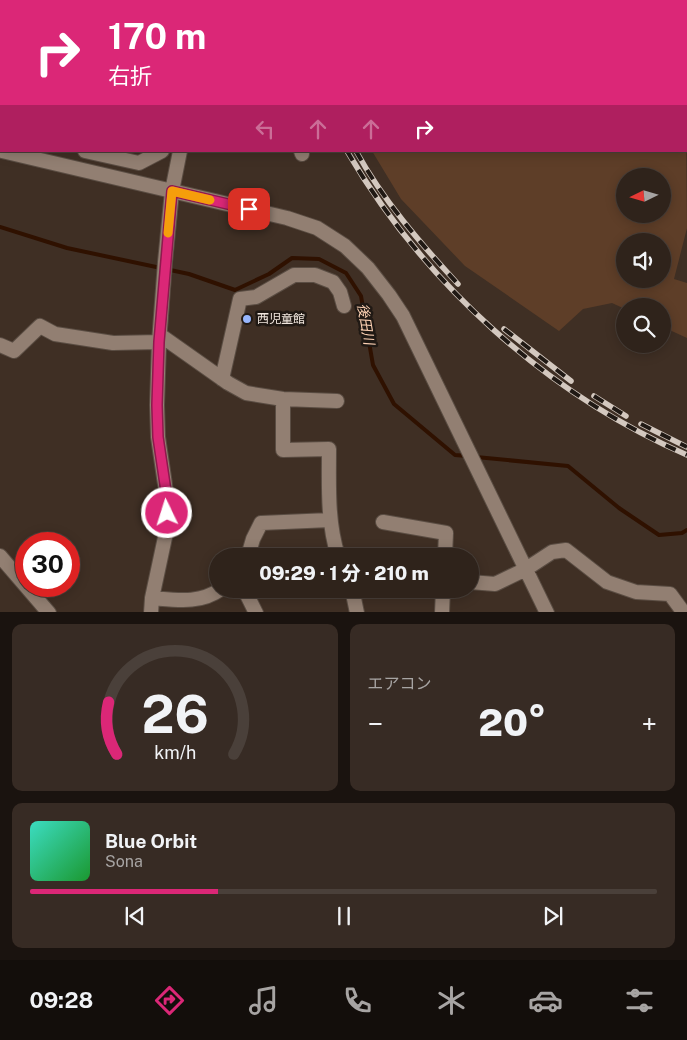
<!DOCTYPE html>
<html lang="ja">
<meta charset="utf-8">
<style>
body{margin:0;font-family:"Public Sans","Noto Sans JP",sans-serif;background:#372b24;color:#f1f3f6;height:100vh;display:flex;flex-direction:column;font-size:19px;white-space:nowrap}
*{box-sizing:border-box;margin:0}
p{font-size:16px;color:#a7a4a3}
.icon{flex:none;width:28px;height:28px;fill:none;stroke:currentColor;stroke-width:2;stroke-linecap:round;stroke-linejoin:round}
.map{position:relative;height:612px;overflow:hidden}
.side{display:flex;flex-direction:column;gap:12px;padding:12px;background:#1a130f;flex:1}
.side>*{flex:none}
.guide{position:absolute;left:0px;top:0px;width:688px;height:152px;box-shadow:0 2px 12px #0003,0 0 0 1px #4a403a;background:#db2777;color:#fff;overflow:hidden}
.needle{width:32px;rotate:265deg}
.fabs{position:absolute;left:616px;top:168px;display:grid;gap:10px}
.fabs a{display:grid;place-items:center;width:55px;height:55px;border-radius:50%;background:#2f231b;box-shadow:0 2px 12px #0003,0 0 0 1px #4a403a;font-size:25px}
.speed{position:absolute;left:15px;top:532px;display:flex;gap:10px;font-size:25px;font-weight:700;text-align:center}
.speed>*{display:grid;place-content:center;width:65px;height:65px;border-radius:50%;background:#2f231b;box-shadow:0 2px 12px #0003,0 0 0 1px #4a403a;line-height:1}
.speed .limit{border:8px solid #d22;background:#fff;color:#111}
.pin{position:absolute;display:grid;place-items:center;width:42px;height:42px;color:#fff;margin:-21px;border-radius:10px;box-shadow:0 2px 8px #0006}
.me{position:absolute;width:55px;margin:-28px;rotate:356deg;stroke-linejoin:round;filter:drop-shadow(0 0 4px #0008)}
.turn{display:flex;align-items:center;gap:18px;height:105px;padding:0 25px;font-size:22px}
.turn .icon{width:65px;height:65px;stroke-width:2.5}
.turn b{display:block;font-size:35px;line-height:42px}
.lanes{display:flex;align-items:center;height:48px;padding:0 25px;background:#0003;justify-content:center;gap:25px;direction:ltr}
.lanes .off{opacity:.35}
.big{font-size:38px;font-weight:800;line-height:1.1}
.side .widget{flex:1;display:flex;flex-direction:column;justify-content:center;gap:8px;min-width:0;padding:0 18px;border-radius:10px;background:#372b24}
.side .dial{align-items:center;gap:0}
.dial svg{height:130px;overflow:visible;fill:none;stroke:#4a403a;stroke-width:7;stroke-linecap:round;text-anchor:middle}
.dial text{fill:#f1f3f6;stroke:none}
.song{display:flex;align-items:center;gap:15px}
.cover{width:60px;height:60px;border-radius:8px;background:linear-gradient(135deg,hsl(170 70% 55%),hsl(130 70% 35%))}
.played{height:5px;border-radius:2px;background:linear-gradient(90deg,#db2777 30%,#4a403a 30%)}
.keys{display:flex;justify-content:space-around;direction:ltr}
.heat{display:flex;justify-content:space-between;align-items:center;font-size:28px;direction:ltr}
.side .tiles{flex:1;display:grid;gap:12px;grid-template-columns:1fr 1fr}
.widget:last-child{grid-column:span 2}
.trip{position:absolute;left:209px;top:548px;width:270px;height:50px;border-radius:25px;background:#2f231b;box-shadow:0 2px 12px #0003,0 0 0 1px #4a403a;font-weight:800;line-height:50px;text-align:center}
.menu{display:flex;height:80px;justify-content:space-around;align-items:center;background:#130e0b;color:#a7a4a3}
.menu .icon{width:35px;height:35px}
.menu .current{color:#db2777}
.menu b{font-size:22px;color:#f1f3f6}
.map>svg:first-child{display:block}
</style>
<div class="map">
<svg width="687" height="613" viewBox="0 0 687 613">
<rect width="100%" height="100%" fill="#3f2f24"/>
<!-- green -->
<path fill="#5e3e28" fill-rule="evenodd" d="M 686,112 L 687,228 L 674,279 L 687,283 L 687,338 L 663,327 L 662,306 L 625,306 L 625,309 L 612,303 L 583,309 L 559,331 L 465,266 L 401,199 L 372,151 L 686,151 ZM 625,176 L 662,176 L 662,214 L 625,214 ZM 625,241 L 662,241 L 662,279 L 625,279 Z"/>
<g fill="none" stroke-linecap="round" stroke-linejoin="round">
<!-- stream -->
<path stroke="#2f1100" stroke-width="4" d="M 0,227 L 67,248 L 189,274 L 235,290 L 269,274 L 292,258 L 319,259 L 346,273 L 361,296 L 373,365 L 394,404 L 455,455 L 467,456
M 476,457 L 568,466 L 619,508 L 659,535 L 682,533 L 687,530"/>
<defs>
<path id="minor" d="M 634,0 L 635,1
M 238,1 L 239,0
M 686,54 L 687,54
M 0,77 L 1,78
M 686,106 L 687,106
M 2,151 L 287,218 L 317,228 L 345,246 L 368,268 L 389,295 L 403,316 L 547,613
M 85,151 L 139,163 L 162,151
M 301,151 L 302,154
M 160,335 L 228,383 L 246,393 L 283,399 L 337,401
M 0,345 L 14,351 L 40,326 L 55,334 L 113,343 L 159,342
M 222,379 L 240,299 L 256,297 L 294,275 L 315,275 L 333,282 L 340,292 L 344,306
M 283,399 L 283,450 L 329,449 C 329,485 327,521 338,556
M 383,522 L 446,533 L 445,556
M 0,556 L 49,613
M 248,556 L 253,539 L 261,523 L 330,520
M 470,582 L 495,584 L 526,569 L 552,552 L 566,550 L 607,582 L 636,592 L 670,594 L 681,609
M 244,589 L 256,613
M 352,589 L 357,613
M 152,598 C 177,600 200,604 221,589
M 151,613 L 152,598 L 167,528 L 167,498 L 158,437 L 157,405 L 159,342 L 165,262 L 172,191 L 180,151
M 442,613 L 443,589"/>
</defs>
<!-- minor casing -->
<use href="#minor" stroke="#5a4d43" stroke-width="16"/>
<!-- minor -->
<use href="#minor" stroke="#927f72" stroke-width="14"/>
<defs>
<path id="rail" d="M 284,0 L 285,1
M 347,151 C 424,283 547,394 687,455
M 356,151 C 383,200 420,243 458,284
M 504,329 L 571,381
M 594,396 L 626,416
M 641,424 L 687,447"/>
</defs>
<!-- rail casing -->
<use href="#rail" stroke="#d3c8bf" stroke-width="5.5"/>
<!-- rail -->
<use href="#rail" stroke="#201914" stroke-width="4" stroke-dasharray="11" stroke-linecap="butt"/>
</g>
<g fill="none" stroke-linecap="round" stroke-linejoin="round">
<defs>
<path id="route" d="M 167,513 L 167,498 L 158,437 L 157,405 L 159,342 L 172,191 L 249,209"/>
</defs>
<!-- route casing -->
<use href="#route" stroke="#8e194d" stroke-width="12"/>
<!-- route -->
<use href="#route" stroke="#db2777" stroke-width="9"/>
<!-- slow -->
<path stroke="#f59e0b" stroke-width="9" d="M 168,233 L 172,191 L 210,200"/>
</g>
<!-- markers -->
<circle fill="#97b6fd" stroke="#201914" stroke-width="2" cx="247" cy="319" r="5"/>
<g text-anchor="middle" stroke-width="5" stroke-linejoin="round" paint-order="stroke">
<!-- poi labels -->
<g font-size="12" fill="#f1e7df" stroke="#201914" text-anchor="start">
<text x="257" y="323">西児童館</text>
</g>
<!-- water labels -->
<g font-size="14" font-style="italic" fill="#fed2b4" stroke="#201914">
<text transform="translate(366 324) rotate(80)" y="5">後田川</text>
</g>
</g>
</svg>
<div class="fabs">
<a><svg class="needle" viewBox="-14 -14 28 28"><path d="M0-13l5 13h-10z" fill="#e53935"/><path d="M0 13l5-13h-10z" fill="#a7a4a3"/></svg></a>
<a><svg class="icon" aria-label="sound" viewBox="0 0 24 24"><path d="M4 9h4l5-4v14l-5-4H4zM17 9q2 3 0 6"/></svg></a>
<a><svg class="icon" aria-label="search" viewBox="0 0 24 24"><circle cx="10" cy="10" r="6"/><path d="M15 15l6 6"/></svg></a>
</div>
<div class="speed"><div class="limit">30</div></div>
<div class="pin" style="left:249px;top:209px;background:#d93025"><svg class="icon" aria-label="arrive" viewBox="0 0 24 24"><path d="M6 21V4h12l-3 4 3 4H6"/></svg></div>
<svg class="me" style="left:167px;top:513px" viewBox="-20 -20 40 40"><circle r="17" fill="#db2777" stroke="#fff" stroke-width="3"/><path d="M0-11L8 9 0 5-8 9z" fill="#fff"/></svg>
<div class="trip">09:29 · 1 分 · 210 m</div>
<div class="guide">
<div class="turn"><svg class="icon" aria-label="right" viewBox="0 0 24 24"><path d="M7 20v-9h11M14 6l5 5-5 5"/></svg><div><b>170 m</b>右折</div></div>
<div class="lanes"><svg class="icon off" aria-label="left" viewBox="0 0 24 24"><path d="M17 20v-9H6M10 6l-5 5 5 5"/></svg><svg class="icon off" aria-label="ahead" viewBox="0 0 24 24"><path d="M12 20V5M6 11l6-6 6 6"/></svg><svg class="icon off" aria-label="ahead" viewBox="0 0 24 24"><path d="M12 20V5M6 11l6-6 6 6"/></svg><svg class="icon" aria-label="right" viewBox="0 0 24 24"><path d="M7 20v-9h11M14 6l5 5-5 5"/></svg></div>
</div>
</div>
<section class="side">
<div class="tiles">
<div class="widget dial"><svg viewBox="0 0 100 80">
<path d="M14 69A42 42 0 1 1 86 69"/>
<path d="M14 69A42 42 0 0 1 9 37" stroke="#db2777"/>
<text x="50" y="56" font-size="32" font-weight="700">26</text>
<text x="50" y="72" font-size="11">km/h</text>
</svg></div>
<div class="widget"><p>エアコン</p>
<div class="heat"><a>−</a><b class="big">20°</b><a>+</a></div>
</div>
<div class="widget">
<div class="song"><i class="cover"></i><div><b>Blue Orbit</b><p>Sona</p></div></div>
<div class="played"></div>
<div class="keys"><svg class="icon" aria-label="previous" viewBox="0 0 24 24"><path d="M18 5L8 12l10 7zM5 5v14"/></svg><svg class="icon" aria-label="pause" viewBox="0 0 24 24"><path d="M8 5v14M16 5v14"/></svg><svg class="icon" aria-label="next" viewBox="0 0 24 24"><path d="M6 5l10 7-10 7zM19 5v14"/></svg></div>
</div>
</div>
</section>
<nav class="menu">
<b>09:28</b>
<svg class="icon current" aria-label="directions" viewBox="0 0 24 24"><path d="M12 3l9 9-9 9-9-9zM9 14v-3h6M13 9l2 2-2 2"/></svg>
<svg class="icon" aria-label="music" viewBox="0 0 24 24"><path d="M9 18V5l10-2v13"/><circle cx="6" cy="18" r="3"/><circle cx="16" cy="16" r="3"/></svg>
<svg class="icon" aria-label="phone" viewBox="0 0 24 24"><path d="M5 4h4l2 5-3 2q2 4 5 5l2-3 5 2v4C11 20 4 13 5 4z"/></svg>
<svg class="icon" aria-label="climate" viewBox="0 0 24 24"><path d="M12 3v18M4 7l16 10M4 17L20 7"/></svg>
<svg class="icon" aria-label="car" viewBox="0 0 24 24"><path d="M5 17H2v-5l4-1 3-4h7l3 4 3 1v5h-3M9 17h6M6 11h13"/><circle cx="7" cy="17" r="2"/><circle cx="17" cy="17" r="2"/></svg>
<svg class="icon" aria-label="filters" viewBox="0 0 24 24"><path d="M4 7h16M4 17h16"/><circle cx="9" cy="7" r="2"/><circle cx="15" cy="17" r="2"/></svg>
</nav>
